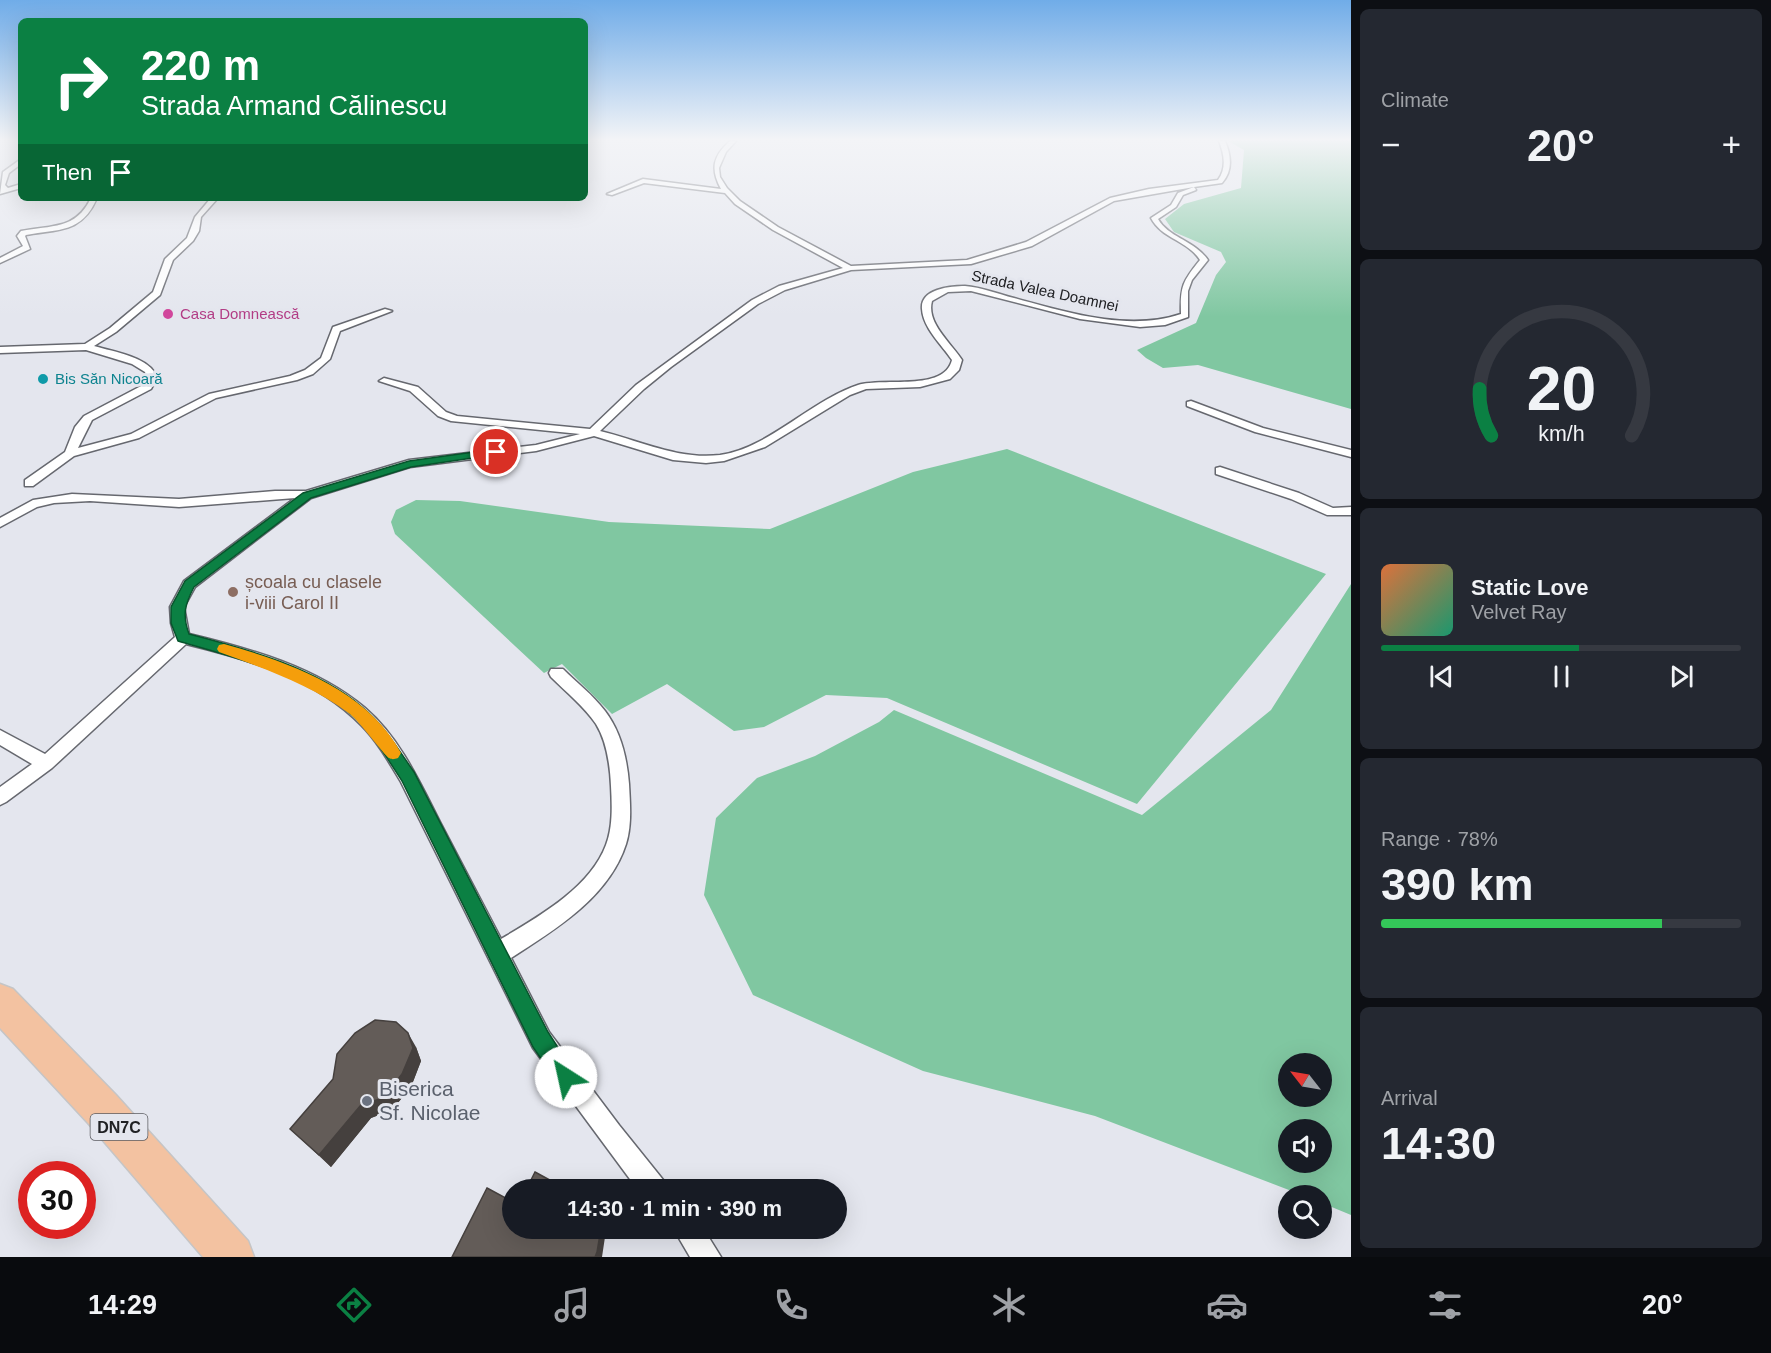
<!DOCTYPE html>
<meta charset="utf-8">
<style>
body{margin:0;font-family:Arial,sans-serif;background:#242831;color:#f1f3f6;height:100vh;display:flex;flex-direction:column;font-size:22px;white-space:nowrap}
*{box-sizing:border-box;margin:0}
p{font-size:20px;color:#9ea1a6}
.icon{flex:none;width:33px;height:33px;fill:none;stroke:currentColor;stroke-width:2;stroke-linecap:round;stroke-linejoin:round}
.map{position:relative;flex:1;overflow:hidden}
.side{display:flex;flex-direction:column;gap:9px;padding:9px;background:#0d0f14;width:420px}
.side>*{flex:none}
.hud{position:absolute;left:18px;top:18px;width:570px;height:183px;border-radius:9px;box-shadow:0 6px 24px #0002;background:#0b8043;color:#fff;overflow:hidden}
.needle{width:39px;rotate:301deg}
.controls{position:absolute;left:1278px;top:1053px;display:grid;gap:12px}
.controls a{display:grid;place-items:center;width:54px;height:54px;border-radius:50%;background:#171b24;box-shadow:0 6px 24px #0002;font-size:30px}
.speed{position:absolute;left:18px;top:1161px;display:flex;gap:12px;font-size:30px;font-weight:700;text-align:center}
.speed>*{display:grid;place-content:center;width:78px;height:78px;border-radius:50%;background:#171b24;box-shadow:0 6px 24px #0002;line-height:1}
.speed .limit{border:9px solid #d22;background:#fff;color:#111}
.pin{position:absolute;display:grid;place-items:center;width:51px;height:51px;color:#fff;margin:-26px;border:3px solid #fff;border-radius:50%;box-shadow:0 2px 6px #0007}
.me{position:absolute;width:66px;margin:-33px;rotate:325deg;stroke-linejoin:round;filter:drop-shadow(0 0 4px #0008)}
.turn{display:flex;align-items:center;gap:21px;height:126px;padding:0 24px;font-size:27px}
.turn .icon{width:78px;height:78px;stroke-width:2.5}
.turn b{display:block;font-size:42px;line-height:51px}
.then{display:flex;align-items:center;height:57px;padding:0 24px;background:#0003;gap:12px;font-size:22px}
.big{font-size:45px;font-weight:800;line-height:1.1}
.side .card{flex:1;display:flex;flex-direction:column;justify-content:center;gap:9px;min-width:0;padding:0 21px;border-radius:9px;background:#242831}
.side .dial{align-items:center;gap:0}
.dial svg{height:156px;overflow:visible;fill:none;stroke:#363941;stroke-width:7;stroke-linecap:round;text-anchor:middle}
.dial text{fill:#f1f3f6;stroke:none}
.song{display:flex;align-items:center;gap:18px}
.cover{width:72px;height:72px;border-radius:9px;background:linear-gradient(135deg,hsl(20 70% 55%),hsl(160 70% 35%))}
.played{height:6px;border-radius:3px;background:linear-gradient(90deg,#0b8043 55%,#363941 55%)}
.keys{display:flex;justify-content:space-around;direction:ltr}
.heat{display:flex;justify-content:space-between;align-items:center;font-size:33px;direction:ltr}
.charge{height:9px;border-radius:4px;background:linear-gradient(90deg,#34c759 78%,#363941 0)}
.trip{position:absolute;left:502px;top:1179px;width:345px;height:60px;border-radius:30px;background:#171b24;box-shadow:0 6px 24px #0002;font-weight:800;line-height:60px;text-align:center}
.tabs{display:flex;height:96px;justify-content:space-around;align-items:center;background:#090b0e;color:#9ea1a6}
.tabs .icon{width:42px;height:42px}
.tabs .selected{color:#0b8043}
.tabs b{font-size:27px;color:#f1f3f6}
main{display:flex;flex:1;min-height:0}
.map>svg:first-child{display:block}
</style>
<main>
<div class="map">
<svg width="1351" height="1257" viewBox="0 0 1351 1257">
<rect width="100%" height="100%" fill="#e4e6ee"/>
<!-- green -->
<path fill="#80c7a1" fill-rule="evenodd" d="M 1228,141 L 1351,141 L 1351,409 L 1198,365 L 1163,368 L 1146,358 L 1137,350 L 1196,323 L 1216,275 L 1226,262 L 1221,252 L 1174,232 L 1165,219 L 1184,204 L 1241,188 L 1244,150 Z
M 1007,449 L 1326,574 L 1137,804 L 887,698 L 826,695 L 764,727 L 734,731 L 667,684 L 612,714 L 562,664 L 544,673 L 395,534 L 391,522 L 396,510 L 416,500 L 460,501 L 609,522 L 770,529 L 913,472 Z
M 1351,584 L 1351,1215 L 1322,1203 L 1322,1196 L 1302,1195 L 1095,1116 L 923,1071 L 753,995 L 704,895 L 716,818 L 757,778 L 815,756 L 879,722 L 894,710 L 1142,815 L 1271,710 ZM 1288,1064 L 1322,1064 L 1322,1096 L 1288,1096 ZM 1288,1130 L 1322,1130 L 1322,1162 L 1288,1162 Z"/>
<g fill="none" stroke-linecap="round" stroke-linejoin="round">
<defs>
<path id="minor" d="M 730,141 L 736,141 L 726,152 L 719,168 L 720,177 L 727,188 L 740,201 L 778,227 L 851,266 L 967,260 L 1026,242 L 1110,198 L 1149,189 L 1218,180 C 1227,168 1224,154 1219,141 L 1225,141 C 1231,155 1233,171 1222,183 L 1194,187 L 1196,190 L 1183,195 L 1176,207 L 1158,219 C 1169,238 1194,240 1208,260 L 1192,280 L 1188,291 L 1188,317 L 1165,325 L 1140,327 L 1080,319 L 971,291 L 948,292 L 932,301 C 926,323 951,343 962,360 L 959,370 L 950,379 L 920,387 L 866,389 L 850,395 L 765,447 L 724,461 L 706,463 L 673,460 L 594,436 L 536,451 L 410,467 L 311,498 L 195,587 L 184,607 L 189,634 C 251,649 316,667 365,708 C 401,739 421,785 442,826 C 462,864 482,902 501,939 C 538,917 590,888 606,845 C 613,827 612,805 611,786 C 610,765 607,742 596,724 C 584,706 566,692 551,677 L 549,673 L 551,669 L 563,669 C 577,683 593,695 605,711 C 621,732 627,758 629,784 C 630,804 632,825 626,844 C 609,897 556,929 511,958 L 549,1032 L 619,1125 L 664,1181 L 668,1190 L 638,1190 L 533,1048 L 401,782 C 389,762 377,741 361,725 C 316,678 247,659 186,644 L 52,768 L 6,802 L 0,805 L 0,787 L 32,764 L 0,745 L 0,730 L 45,754 L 175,637 L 171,623 L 170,607 L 184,581 L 295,498 L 179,507 L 90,501 L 54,503 L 37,507 L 0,527 L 0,518 L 33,500 L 72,494 L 179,499 L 275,491 L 306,491 L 409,460 L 536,445 L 580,434 L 451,421 L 438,416 L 410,391 L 379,381 L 384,378 L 418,387 L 446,412 L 457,416 L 590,429 L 636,385 L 752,300 L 779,286 L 843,268 L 773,230 L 735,204 L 725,193 L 644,183 L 612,195 L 607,194 L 643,179 L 721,189 C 710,169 713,156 730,141 ZM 1194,187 L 1178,193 L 1171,205 L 1151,218 C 1162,239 1187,240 1200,260 C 1183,281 1180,286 1181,314 C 1128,332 1066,312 1014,298 C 998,294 981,287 965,286 C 950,286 920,289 922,309 C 923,328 942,345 952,360 C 944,392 884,377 858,385 C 810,401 769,448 720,455 C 678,460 641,441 600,431 L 644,389 L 671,367 L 758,304 L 785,290 L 851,270 L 971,264 L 1032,246 L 1114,201 Z
M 21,159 L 21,164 L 9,173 L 5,185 L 8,188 L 21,184 L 21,188 L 0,194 L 3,172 Z
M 91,198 L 97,198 C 82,233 59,229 26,235 L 25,236 L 30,249 L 0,263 L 0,258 L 23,246 L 17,236 L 21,231 C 51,225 76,230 91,198 Z
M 211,198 L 218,198 L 201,217 L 199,231 L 193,241 L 173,260 L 160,295 L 116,332 L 94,346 C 114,352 151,357 157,378 L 151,389 L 92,420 L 78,448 L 131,434 L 209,394 L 290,376 L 305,370 L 321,358 L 333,327 L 385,309 L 392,311 L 340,331 L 330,359 L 313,374 L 297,380 L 216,398 L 139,438 L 74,456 L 33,486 L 25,486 L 25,480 L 65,452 L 75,427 L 84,416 L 143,385 L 147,378 L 145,372 L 132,364 L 86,350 L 0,353 L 0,347 L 85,344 L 110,328 L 153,292 L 165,259 L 187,238 L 195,217 Z
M 1191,401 L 1263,428 L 1351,450 L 1351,457 L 1255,432 L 1187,406 L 1187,402 Z
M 1220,467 L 1299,493 L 1333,508 L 1351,507 L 1351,515 L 1327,515 L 1291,499 L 1216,474 L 1216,468 Z
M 673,1228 L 703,1228 L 721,1257 L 690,1257 Z"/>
<path id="primary" d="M 0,984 L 13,989 L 116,1095 L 248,1241 L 254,1257 L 203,1257 L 88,1123 L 0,1028 Z"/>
</defs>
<!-- minor casing -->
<use href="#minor" stroke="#66686f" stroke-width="3"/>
<!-- primary casing -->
<use href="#primary" stroke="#c5c5c6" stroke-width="3"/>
<!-- minor -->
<use href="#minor" fill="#fff" fill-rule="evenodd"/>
<!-- primary -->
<use href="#primary" fill="#f3c2a1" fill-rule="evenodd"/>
</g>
<!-- wall -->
<path fill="#554f4c" d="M 416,1047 L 421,1061 L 411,1087 L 392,1110 L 371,1118 L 331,1167 L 290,1129 L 333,1079 Z"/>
<!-- shaded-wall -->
<path fill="#45403e" d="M 408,1033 L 416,1047 L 421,1061 L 411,1087 L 392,1110 L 371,1118 L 331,1167 L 319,1155 Z
M 601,1228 L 603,1228 L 605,1237 L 602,1257 L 595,1257 Z"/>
<!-- building -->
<path fill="#635c58" stroke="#45403e" stroke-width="1.5" d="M 375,1020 L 396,1022 L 408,1033 L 413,1048 L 402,1074 L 383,1098 L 361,1105 L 319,1155 L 290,1129 L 333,1079 L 337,1054 L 355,1033 Z
M 535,1172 L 568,1190 L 526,1190 Z
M 487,1188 L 513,1202 L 513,1228 L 601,1228 L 597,1252 L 595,1257 L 452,1257 Z"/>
<!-- sky -->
<linearGradient id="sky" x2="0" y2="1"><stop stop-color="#70ace8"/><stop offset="0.44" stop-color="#f3f4f7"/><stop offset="1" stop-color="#f3f4f7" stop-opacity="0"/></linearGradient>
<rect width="1351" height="317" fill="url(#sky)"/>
<!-- route -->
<path fill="#0b8043" stroke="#07532c" stroke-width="1.5" d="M 496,449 L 502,452 L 500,454 L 411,467 L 311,498 L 194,587 C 185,604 182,615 189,634 C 247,649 316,668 362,707 C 384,725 398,749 414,772 L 548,1032 L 577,1077 L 574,1085 L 566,1088 L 559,1085 L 533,1047 L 402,781 C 387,758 373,734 352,715 C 304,674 237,658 178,641 L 171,623 L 171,607 L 185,581 L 303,493 L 409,461 Z"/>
<!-- slow -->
<path fill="#f59e0b" d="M 224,644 C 288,662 368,690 401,753 L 398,758 C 394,759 393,760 389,758 C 386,757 359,721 350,714 C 310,684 265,669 219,652 L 217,649 L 219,645 Z"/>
<!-- markers -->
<circle fill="#d1479c" stroke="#e4e6ee" stroke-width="2" cx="168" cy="314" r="6"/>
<circle fill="#0f9aa8" stroke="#e4e6ee" stroke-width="2" cx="43" cy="379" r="6"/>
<circle fill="#8d6e63" stroke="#e4e6ee" stroke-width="2" cx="233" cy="592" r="6"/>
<circle fill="#6b7280" stroke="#e4e6ee" stroke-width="2" cx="367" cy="1101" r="6"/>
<g text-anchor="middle" stroke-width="6" stroke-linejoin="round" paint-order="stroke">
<!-- far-street labels -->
<g font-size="15" fill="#202124" stroke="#e4e6ee">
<text transform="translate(1045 291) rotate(12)" y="5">Strada Valea Doamnei</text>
</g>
<!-- far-hotel labels -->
<g font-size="15" fill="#b23c85" stroke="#e4e6ee" text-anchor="start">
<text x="180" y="319">Casa Domnească</text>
</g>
<!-- far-culture labels -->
<g font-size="15" fill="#0d838f" stroke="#e4e6ee" text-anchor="start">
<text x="55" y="384">Bis Săn Nicoară</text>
</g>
<!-- shield labels -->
<rect fill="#e4e6ee" stroke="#5b5c61" stroke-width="1.5" x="90.5" y="1114" width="57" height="26" rx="4.5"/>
<g font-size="16" font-weight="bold" fill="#202124">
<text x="119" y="1133">DN7C</text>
</g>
<!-- education labels -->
<g font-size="18" fill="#785e54" stroke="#e4e6ee" text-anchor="start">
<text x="245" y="588">școala cu clasele<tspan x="245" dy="21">i-viii Carol II</tspan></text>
</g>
<!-- near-worship labels -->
<g font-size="21" fill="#5b616d" stroke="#e4e6ee" text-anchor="start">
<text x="379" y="1096">Biserica<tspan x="379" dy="24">Sf. Nicolae</tspan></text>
</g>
</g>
</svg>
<div class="controls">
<a><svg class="needle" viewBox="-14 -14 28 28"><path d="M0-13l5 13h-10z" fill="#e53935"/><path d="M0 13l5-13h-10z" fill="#9ea1a6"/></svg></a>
<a><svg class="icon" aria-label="sound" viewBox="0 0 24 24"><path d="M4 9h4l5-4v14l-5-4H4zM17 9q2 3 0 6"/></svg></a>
<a><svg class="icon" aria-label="search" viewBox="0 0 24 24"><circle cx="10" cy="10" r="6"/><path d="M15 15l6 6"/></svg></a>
</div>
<div class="speed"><div class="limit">30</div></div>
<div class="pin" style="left:496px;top:452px;background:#d93025"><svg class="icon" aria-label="arrive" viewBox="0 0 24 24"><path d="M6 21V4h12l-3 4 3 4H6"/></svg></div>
<svg class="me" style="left:566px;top:1077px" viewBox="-20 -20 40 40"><circle r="19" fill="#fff"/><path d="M0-13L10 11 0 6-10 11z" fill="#0b8043"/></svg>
<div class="trip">14:30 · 1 min · 390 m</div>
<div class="hud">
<div class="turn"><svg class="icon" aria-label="right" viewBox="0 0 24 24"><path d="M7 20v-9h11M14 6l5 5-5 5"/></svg><div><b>220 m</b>Strada Armand Călinescu</div></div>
<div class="then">Then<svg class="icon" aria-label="arrive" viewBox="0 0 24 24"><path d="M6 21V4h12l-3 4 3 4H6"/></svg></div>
</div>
</div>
<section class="side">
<div class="card"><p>Climate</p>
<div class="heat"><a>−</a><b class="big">20°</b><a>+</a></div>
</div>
<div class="card dial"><svg viewBox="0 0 100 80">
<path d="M14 69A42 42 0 1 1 86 69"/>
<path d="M14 69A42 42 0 0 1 8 45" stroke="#0b8043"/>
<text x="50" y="56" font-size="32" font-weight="700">20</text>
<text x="50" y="72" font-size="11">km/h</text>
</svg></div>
<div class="card">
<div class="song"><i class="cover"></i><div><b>Static Love</b><p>Velvet Ray</p></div></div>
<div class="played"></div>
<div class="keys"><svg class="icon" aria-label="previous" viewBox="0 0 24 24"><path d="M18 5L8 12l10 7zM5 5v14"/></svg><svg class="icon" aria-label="pause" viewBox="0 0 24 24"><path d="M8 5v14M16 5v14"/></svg><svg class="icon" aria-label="next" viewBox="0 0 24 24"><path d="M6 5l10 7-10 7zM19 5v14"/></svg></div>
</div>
<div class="card"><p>Range · 78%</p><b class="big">390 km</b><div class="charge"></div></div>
<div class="card"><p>Arrival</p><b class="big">14:30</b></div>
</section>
</main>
<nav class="tabs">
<b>14:29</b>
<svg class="icon selected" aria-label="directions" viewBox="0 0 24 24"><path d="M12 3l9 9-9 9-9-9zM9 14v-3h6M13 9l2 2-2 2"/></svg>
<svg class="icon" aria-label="music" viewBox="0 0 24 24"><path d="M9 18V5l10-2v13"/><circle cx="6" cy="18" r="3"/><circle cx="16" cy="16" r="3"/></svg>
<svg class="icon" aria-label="phone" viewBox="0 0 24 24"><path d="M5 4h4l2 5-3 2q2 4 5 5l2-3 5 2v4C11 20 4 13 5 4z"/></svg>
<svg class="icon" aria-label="climate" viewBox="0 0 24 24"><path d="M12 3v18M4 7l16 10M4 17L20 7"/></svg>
<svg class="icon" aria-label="car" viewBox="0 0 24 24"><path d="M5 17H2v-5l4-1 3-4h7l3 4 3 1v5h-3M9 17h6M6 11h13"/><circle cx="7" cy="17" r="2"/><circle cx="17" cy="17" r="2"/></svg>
<svg class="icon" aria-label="filters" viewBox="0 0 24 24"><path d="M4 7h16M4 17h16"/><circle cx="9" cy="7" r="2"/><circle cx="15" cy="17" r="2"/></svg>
<b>20°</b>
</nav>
